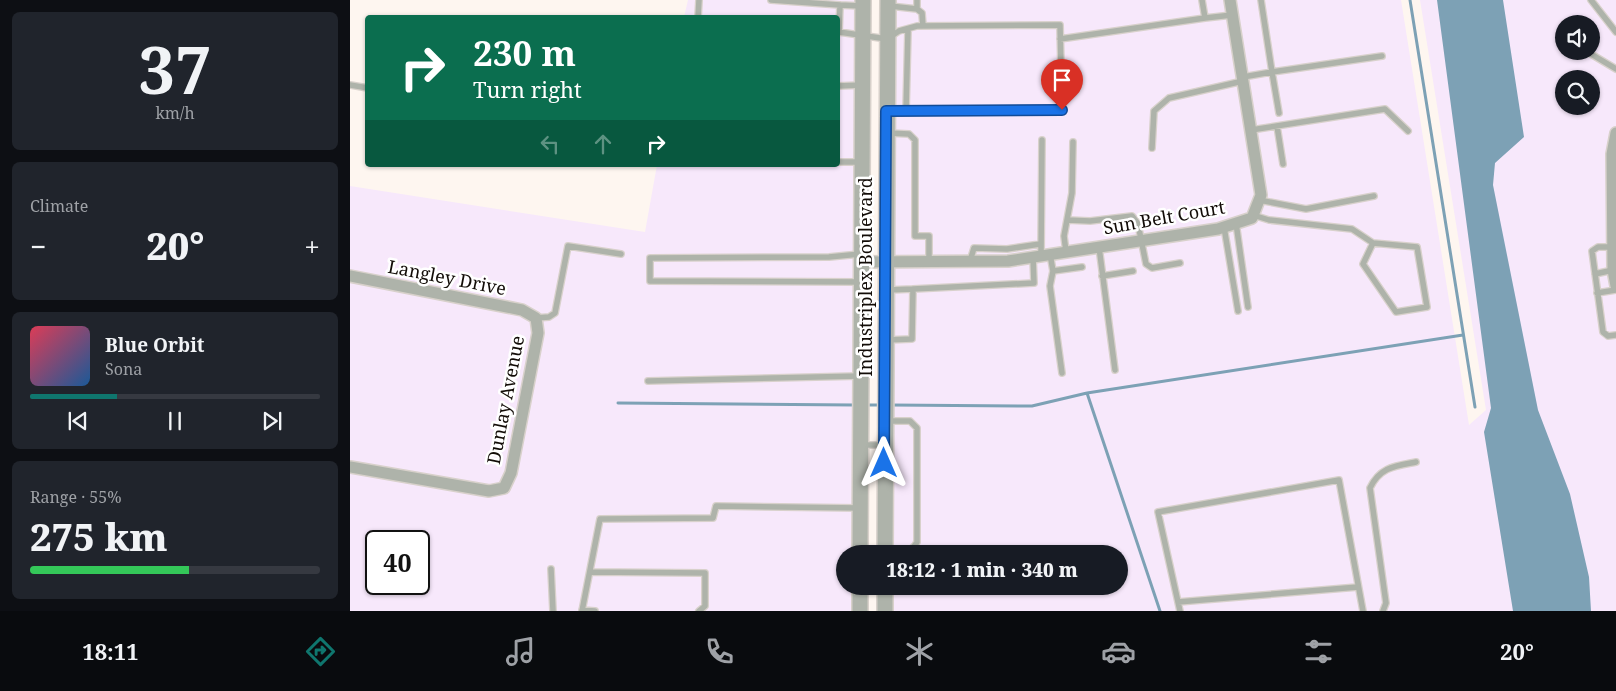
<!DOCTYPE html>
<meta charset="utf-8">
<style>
body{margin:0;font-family:"Noto Serif",serif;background:#20242c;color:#f1f3f6;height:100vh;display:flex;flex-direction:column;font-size:19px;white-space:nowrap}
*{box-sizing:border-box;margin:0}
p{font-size:16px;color:#9ea1a6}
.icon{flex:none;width:28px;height:28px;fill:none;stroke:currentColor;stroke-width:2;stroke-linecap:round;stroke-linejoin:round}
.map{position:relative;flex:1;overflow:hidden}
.details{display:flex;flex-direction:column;gap:12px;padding:12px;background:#0d0f14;width:350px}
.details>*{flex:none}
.top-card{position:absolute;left:15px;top:15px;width:475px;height:152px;border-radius:5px;box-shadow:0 1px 4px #0004;background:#0b6e4f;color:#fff;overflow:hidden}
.fabs{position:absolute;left:1205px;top:15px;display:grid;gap:10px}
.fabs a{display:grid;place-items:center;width:45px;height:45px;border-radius:50%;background:#171b24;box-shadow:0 1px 4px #0004;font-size:25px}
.speed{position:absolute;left:15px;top:530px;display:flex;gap:10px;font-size:25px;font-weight:700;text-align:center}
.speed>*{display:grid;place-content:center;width:65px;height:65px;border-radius:50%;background:#171b24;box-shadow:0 1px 4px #0004;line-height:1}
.speed .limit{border:2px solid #111;border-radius:8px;background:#fff;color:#111}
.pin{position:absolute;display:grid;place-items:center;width:42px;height:42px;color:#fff;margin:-51px -21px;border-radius:50% 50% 50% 0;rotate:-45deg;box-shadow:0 0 5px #0007}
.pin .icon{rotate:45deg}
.me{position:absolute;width:55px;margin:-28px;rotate:0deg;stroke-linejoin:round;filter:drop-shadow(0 0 4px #0008)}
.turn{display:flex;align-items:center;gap:18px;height:105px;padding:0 25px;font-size:22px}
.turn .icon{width:65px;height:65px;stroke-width:2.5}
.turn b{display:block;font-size:35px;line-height:42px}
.lanes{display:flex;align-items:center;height:48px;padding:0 25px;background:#0003;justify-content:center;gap:25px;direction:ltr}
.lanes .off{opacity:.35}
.big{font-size:38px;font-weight:800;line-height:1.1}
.details .card{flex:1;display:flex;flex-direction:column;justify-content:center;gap:8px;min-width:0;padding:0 18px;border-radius:8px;background:#20242c}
.details .dial{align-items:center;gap:0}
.dial b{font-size:65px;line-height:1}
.song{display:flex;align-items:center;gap:15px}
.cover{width:60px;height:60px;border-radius:8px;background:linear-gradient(135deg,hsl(350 70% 55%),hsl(210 70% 35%))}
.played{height:5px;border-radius:2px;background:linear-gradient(90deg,#0f766e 30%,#363941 30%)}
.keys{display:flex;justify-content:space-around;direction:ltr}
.heat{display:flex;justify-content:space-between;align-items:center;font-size:28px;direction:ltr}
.charge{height:8px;border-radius:4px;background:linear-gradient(90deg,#34c759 55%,#363941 0)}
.trip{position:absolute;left:486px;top:545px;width:292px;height:50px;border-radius:25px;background:#171b24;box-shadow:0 1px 4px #0004;font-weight:800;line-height:50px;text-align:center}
.dock{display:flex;height:80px;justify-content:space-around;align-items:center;background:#090b0e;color:#9ea1a6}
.dock .icon{width:35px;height:35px}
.dock .selected{color:#0f766e}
.dock b{font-size:22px;color:#f1f3f6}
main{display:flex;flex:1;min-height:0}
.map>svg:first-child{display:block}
</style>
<main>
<section class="details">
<div class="card dial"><b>37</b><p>km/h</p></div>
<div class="card"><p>Climate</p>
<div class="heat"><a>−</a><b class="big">20°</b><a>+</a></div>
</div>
<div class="card">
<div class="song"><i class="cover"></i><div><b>Blue Orbit</b><p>Sona</p></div></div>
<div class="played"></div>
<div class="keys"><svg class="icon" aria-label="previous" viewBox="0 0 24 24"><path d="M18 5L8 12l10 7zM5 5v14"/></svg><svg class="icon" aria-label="pause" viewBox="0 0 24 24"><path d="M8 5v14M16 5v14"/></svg><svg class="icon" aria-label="next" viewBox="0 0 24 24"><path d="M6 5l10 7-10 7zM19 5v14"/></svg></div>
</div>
<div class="card"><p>Range · 55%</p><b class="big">275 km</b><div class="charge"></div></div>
</section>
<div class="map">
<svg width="1266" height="611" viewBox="0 0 1266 611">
<rect width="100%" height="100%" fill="#fef6f0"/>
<!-- industrial -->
<path fill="#f7e8fb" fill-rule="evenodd" d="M 338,0 L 513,0 L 510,554 L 495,554 L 495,586 L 510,586 L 510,611 L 0,611 L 0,186 L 295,232 L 307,165 L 488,165 L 488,18 L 334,17 ZM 26,541 L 69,541 L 69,584 L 26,584 Z
M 538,0 L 1051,0 L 1119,425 L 1136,410 L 1070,0 L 1266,0 L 1266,611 L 535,611 L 535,586 L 770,586 L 770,554 L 535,554 ZM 1214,24 L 1241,24 L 1241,51 L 1214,51 ZM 1214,79 L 1241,79 L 1241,106 L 1214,106 Z"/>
<!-- water -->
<path fill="#7da1b5" d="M 1087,0 L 1153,0 L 1174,137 L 1145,163 L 1143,185 L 1188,410 L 1220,494 L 1239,577 L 1241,611 L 1163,611 L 1134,432 L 1141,408 Z"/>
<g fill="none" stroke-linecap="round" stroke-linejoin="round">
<!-- stream -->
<path stroke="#7da1b5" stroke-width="3" d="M 1060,0 L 1125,407
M 268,403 L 504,405
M 517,405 L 528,405
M 541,405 L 682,406 L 737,393
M 810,611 L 737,393 L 1113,335"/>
<defs>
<path id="service" d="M 421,0 L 490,5
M 852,0 L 855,18 L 882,15
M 911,0 L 922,72 L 1032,56
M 1241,0 L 1266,32
M 511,6 L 490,5 L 489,32 L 537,39 L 549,31 L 567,26 L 710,25 L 712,110 L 537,111
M 540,6 L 567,9 L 567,0
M 567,9 L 572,13 L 573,26
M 348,18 L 349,0
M 710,39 L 855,18
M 1236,51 L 1266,69
M 893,77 L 922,72 L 929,113
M 0,85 L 18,88
M 488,86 L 512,85
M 556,111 L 558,30
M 927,126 L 933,164
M 901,130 L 1035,109 L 1058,131
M 538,133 L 559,134 L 565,140 L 565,236 L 579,236 L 579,262
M 802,148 L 804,111 L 819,98 L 893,81
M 488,162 L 511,162
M 909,200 L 956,209 L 1024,196
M 903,215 L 919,220 L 1002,229 L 1023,243 L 1067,247 L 1077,307 L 1046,312 L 1013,264 L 1023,243
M 717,220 L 740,221 L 782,216 L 788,224 L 796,264 L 802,268 L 830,263
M 886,223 L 898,307
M 874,227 L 888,311
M 749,247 L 765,370
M 1263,247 L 1248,247 L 1242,251 L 1253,332 L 1258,336 L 1266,335
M 716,252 L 714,236 L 722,193 L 723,142
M 700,254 L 703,271 L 732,267
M 691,256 L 692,140
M 620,261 L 624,248 L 657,249 L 690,244
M 703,271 L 700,286 L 712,373
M 1245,274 L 1263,270
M 752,276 L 783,271
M 510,282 L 300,281 L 300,258 L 479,257 L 510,254
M 563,289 L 684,283 L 683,257
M 1247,293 L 1266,290
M 186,318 L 199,317 L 205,313 L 218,246 L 271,254
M 536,340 L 562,339 L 563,289 L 538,290
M 298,381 L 510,376
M 536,421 L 560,421 L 567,428 L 567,542 C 561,554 549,552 537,553
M 511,445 L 534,445
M 201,569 L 203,611
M 240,572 L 355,573 L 355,606 L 349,611
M 828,602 L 1008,587
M 232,610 L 245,611
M 232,611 L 250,519 L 363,518 L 366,506 L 510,508
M 830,611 L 808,512 L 989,480 L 1013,611
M 1033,611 L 1036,603 L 1020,488 C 1030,467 1045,466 1066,462"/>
<path id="minor" d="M 1266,133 L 1262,154 L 1263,270 L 1266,286
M 510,262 L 658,261 L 868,229 L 902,218 L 911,195 L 880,0
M 0,276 L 172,310 L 186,318 L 188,333 L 161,473 L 154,488 L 139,491 L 0,467"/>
<path id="tertiary" d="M 510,554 L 513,0
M 535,554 L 538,0
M 510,586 L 510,611
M 535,586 L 535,611"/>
</defs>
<!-- service casing -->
<use href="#service" stroke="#d8d1cb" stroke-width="8"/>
<!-- minor casing -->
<use href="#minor" stroke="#d8d1cb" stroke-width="14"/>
<!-- tertiary casing -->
<use href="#tertiary" stroke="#d8d1cb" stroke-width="18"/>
<!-- service -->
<use href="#service" stroke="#aeb3aa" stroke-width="5.5"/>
<!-- minor -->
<use href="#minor" stroke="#aeb3aa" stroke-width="11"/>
<!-- tertiary -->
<use href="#tertiary" stroke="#aeb3aa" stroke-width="15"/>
</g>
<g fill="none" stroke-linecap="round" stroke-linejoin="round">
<defs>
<path id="route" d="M 534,463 L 536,111 L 712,110"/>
</defs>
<!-- route casing -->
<use href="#route" stroke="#114b97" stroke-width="12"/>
<!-- route -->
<use href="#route" stroke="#1a73e8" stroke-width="9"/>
</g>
<g text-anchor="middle" stroke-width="5" stroke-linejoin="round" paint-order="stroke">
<!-- street labels -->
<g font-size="18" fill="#120c07" stroke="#fff">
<text transform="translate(814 218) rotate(-10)" y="6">Sun Belt Court</text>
<text transform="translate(516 277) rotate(-90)" y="6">Industriplex Boulevard</text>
<text transform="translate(97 278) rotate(11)" y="6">Langley Drive</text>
<text transform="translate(156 400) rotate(-79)" y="6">Dunlay Avenue</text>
</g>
</g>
</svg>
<div class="fabs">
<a><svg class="icon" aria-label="sound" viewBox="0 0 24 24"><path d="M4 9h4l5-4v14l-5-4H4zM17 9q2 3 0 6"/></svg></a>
<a><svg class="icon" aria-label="search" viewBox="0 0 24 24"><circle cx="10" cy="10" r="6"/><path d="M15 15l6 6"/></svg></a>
</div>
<div class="speed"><div class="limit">40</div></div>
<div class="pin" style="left:712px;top:110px;background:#d93025"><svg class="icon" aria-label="arrive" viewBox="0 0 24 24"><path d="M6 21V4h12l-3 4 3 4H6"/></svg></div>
<svg class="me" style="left:534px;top:463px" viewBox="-20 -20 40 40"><path d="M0-17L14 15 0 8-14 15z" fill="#1a73e8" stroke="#fff" stroke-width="4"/></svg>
<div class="trip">18:12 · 1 min · 340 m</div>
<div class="top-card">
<div class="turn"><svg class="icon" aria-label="right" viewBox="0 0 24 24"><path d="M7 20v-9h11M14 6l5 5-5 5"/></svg><div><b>230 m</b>Turn right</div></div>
<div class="lanes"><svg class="icon off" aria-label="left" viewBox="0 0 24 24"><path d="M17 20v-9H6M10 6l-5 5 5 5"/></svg><svg class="icon off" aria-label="ahead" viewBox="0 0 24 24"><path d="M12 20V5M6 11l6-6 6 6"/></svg><svg class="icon" aria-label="right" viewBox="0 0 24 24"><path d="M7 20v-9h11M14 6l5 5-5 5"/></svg></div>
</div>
</div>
</main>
<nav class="dock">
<b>18:11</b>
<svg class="icon selected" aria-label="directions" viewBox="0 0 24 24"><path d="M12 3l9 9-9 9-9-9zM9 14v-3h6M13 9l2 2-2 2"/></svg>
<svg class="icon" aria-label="music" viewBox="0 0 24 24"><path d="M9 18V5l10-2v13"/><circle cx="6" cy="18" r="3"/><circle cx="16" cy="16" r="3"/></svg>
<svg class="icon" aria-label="phone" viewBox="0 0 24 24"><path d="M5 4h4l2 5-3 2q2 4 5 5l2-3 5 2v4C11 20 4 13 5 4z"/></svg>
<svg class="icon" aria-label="climate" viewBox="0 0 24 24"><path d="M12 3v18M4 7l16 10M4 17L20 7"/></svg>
<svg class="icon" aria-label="car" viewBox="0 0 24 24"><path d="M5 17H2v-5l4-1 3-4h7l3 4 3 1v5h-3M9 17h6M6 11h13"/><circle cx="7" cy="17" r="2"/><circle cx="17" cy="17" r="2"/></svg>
<svg class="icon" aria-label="filters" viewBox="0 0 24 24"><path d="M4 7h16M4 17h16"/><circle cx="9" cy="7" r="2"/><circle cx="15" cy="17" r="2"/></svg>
<b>20°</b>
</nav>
